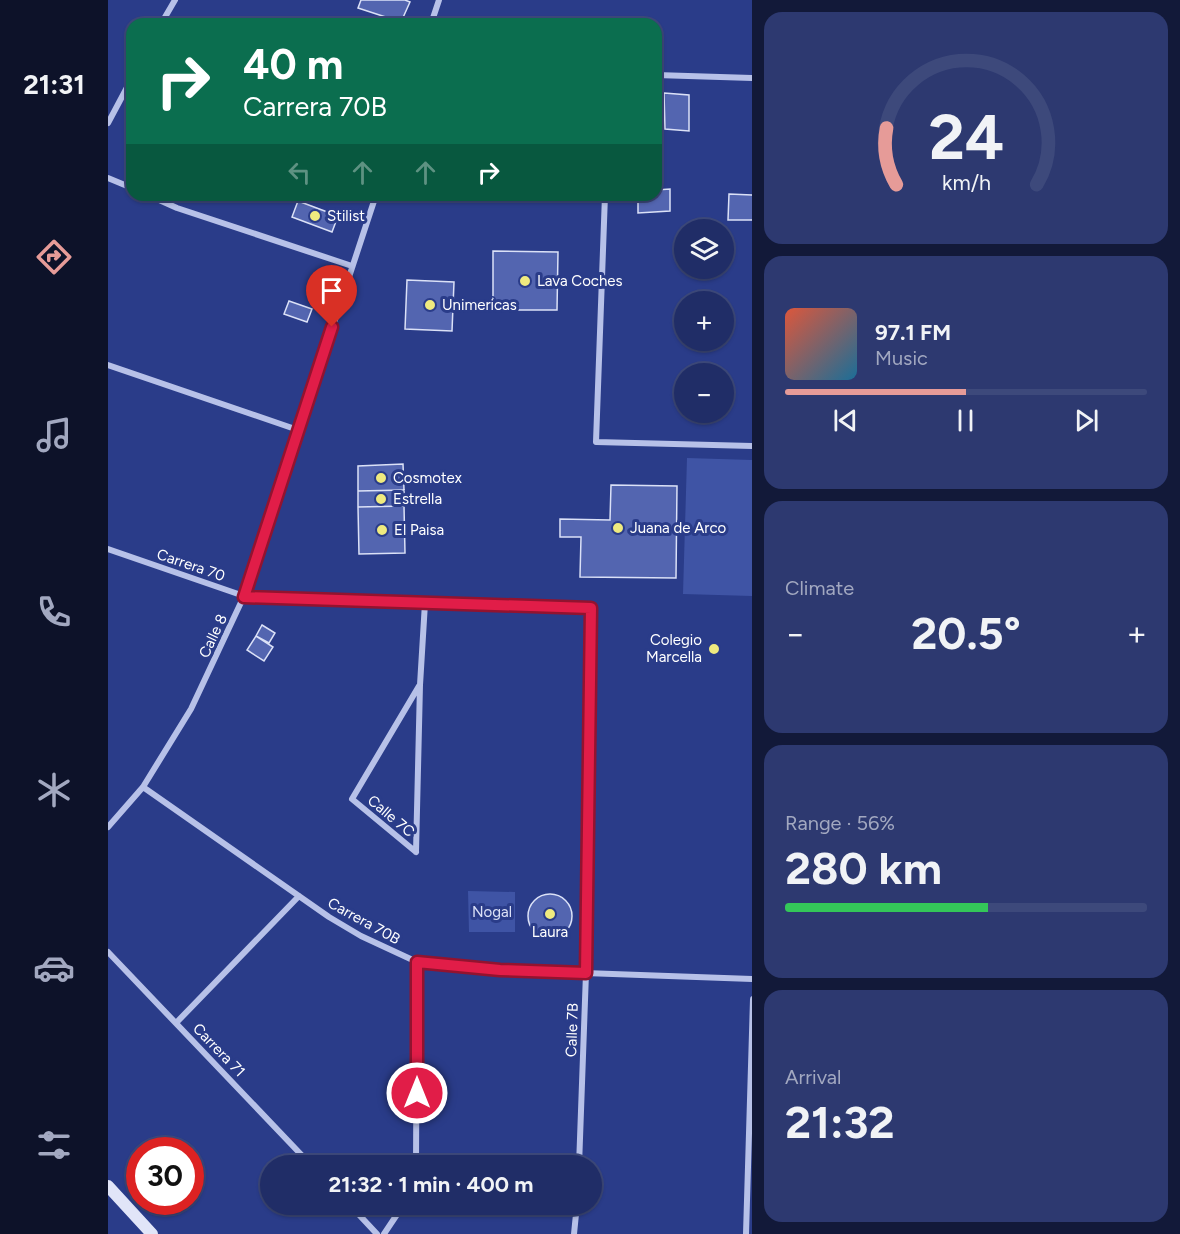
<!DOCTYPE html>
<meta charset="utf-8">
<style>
body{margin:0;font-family:Figtree,sans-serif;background:#2d3970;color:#f1f3f6;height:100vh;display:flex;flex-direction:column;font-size:22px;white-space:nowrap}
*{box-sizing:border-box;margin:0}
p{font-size:20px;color:#a2a8c0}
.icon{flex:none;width:33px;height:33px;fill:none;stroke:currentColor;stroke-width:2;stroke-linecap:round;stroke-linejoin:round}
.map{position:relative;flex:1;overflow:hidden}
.panel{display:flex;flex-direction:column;gap:12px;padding:12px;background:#121939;width:428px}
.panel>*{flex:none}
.guide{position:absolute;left:18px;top:18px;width:536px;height:183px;border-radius:18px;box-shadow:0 2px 4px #0004,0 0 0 2px #3d497b;background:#0b6e4f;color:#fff;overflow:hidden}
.fabs{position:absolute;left:566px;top:219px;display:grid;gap:12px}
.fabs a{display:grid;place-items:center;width:60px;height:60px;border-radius:50%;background:#202d67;box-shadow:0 2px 4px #0004,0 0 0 2px #3d497b;font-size:30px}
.speed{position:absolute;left:18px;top:1137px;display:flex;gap:12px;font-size:30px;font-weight:700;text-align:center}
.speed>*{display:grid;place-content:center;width:78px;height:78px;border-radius:50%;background:#202d67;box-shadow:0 2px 4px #0004,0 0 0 2px #3d497b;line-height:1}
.speed .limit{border:9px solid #d22;background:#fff;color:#111}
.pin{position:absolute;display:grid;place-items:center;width:51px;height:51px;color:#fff;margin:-62px -26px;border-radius:50% 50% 50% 0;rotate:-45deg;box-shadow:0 0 6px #0007}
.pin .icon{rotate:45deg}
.me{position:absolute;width:66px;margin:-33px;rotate:0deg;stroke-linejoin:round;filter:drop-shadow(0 0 4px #0008)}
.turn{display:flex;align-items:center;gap:21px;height:126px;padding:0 18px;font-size:27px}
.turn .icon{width:78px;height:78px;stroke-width:2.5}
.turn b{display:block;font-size:42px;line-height:51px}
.lanes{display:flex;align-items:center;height:57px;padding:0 18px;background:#0003;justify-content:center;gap:30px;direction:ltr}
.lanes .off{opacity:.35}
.big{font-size:45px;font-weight:700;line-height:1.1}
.panel .tile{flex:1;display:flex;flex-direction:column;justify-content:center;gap:9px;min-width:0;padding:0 21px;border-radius:18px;background:#2d3970}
.panel .dial{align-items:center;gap:0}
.dial svg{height:156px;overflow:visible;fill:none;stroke:#3d497b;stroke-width:7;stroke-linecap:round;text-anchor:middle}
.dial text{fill:#f1f3f6;stroke:none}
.song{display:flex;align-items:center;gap:18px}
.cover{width:72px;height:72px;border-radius:9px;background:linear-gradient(135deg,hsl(10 70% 55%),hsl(200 70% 35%))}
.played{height:6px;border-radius:3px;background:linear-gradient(90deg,#e69b98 50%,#3d497b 50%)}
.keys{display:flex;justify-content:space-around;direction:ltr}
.heat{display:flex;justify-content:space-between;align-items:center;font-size:33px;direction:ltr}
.charge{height:9px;border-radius:4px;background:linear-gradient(90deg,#34c759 56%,#3d497b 0)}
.trip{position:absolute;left:152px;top:1155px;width:342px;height:60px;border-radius:30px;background:#202d67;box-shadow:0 2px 4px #0004,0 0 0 2px #3d497b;font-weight:700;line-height:60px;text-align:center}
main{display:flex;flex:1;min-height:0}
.tabs{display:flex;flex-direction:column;width:108px;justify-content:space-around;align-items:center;background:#0d1229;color:#a2a8c0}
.tabs .icon{width:42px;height:42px}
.tabs .on{color:#e69b98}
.tabs b{font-size:27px;color:#f1f3f6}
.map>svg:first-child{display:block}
</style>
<main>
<nav class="tabs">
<b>21:31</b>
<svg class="icon on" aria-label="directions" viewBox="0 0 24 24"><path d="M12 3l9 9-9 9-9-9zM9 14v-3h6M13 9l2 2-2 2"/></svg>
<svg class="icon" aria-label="music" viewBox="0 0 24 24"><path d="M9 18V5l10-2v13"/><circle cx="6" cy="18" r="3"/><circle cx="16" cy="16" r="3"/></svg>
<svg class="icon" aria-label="phone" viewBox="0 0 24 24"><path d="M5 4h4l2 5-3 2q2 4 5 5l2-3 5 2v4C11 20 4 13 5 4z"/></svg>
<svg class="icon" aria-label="climate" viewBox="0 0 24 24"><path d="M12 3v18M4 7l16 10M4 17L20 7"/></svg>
<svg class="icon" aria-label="car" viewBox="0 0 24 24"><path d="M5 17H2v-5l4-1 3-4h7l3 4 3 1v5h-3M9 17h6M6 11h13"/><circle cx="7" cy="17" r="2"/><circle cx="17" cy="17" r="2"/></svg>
<svg class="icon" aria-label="filters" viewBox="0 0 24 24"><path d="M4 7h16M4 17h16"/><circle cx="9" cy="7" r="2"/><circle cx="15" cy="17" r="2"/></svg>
</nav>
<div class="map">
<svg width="645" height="1234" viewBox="0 0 645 1234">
<rect width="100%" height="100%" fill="#2a3c89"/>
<!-- green -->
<path fill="#3f54a5" d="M 579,458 L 644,460 L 644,596 L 575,594 Z
M 360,891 L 407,892 L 407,932 L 361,932 Z"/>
<!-- building -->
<path fill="#5365b0" stroke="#dbe1f7" stroke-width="1.5" d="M 253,0 L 297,0 L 302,2 L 293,22 L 250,8 Z
M 556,93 L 581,95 L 581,131 L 557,129 Z
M 562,189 L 562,211 L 530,213 L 530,195 L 548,195 L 548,190 Z
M 621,194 L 645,195 L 645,220 L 620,220 Z
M 190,201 L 230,216 L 224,232 L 184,217 Z
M 385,251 L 450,252 L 449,310 L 385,310 Z
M 299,280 L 346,282 L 344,331 L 297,329 Z
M 181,301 L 204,309 L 199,322 L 176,314 Z
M 295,464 L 296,490 L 250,491 L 250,466 Z
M 503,485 L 569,486 L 568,578 L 472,577 L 473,537 L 452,537 L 452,519 L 502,520 Z
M 296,490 L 296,506 L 250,507 L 250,491 Z
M 296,506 L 297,553 L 251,554 L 250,507 Z
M 154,625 L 167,633 L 161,643 L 148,636 Z
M 148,636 L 165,647 L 156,661 L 139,650 Z
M420 916a22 22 0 1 1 44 0a22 22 0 1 1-44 0Z"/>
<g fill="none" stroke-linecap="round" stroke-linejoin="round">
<!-- street -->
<path stroke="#b7c1e8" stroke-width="6" d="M 53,24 L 67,0
M 323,24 L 331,0
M 548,75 L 645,78
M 0,123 L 24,78
M 0,178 L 24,188
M 40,195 L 69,208 L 244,266
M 497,195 L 488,442 L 645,446
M 0,365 L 190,430
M 0,549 L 136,596 L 483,608 L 478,973 L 471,1166
M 35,787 L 221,917 L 253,936 L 309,962 L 392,970 L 645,979
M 0,827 L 35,787 L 83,709 L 136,596 L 268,195
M 308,852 L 312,685 L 317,603
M 308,852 L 244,799 L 311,686
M 0,952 L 204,1166
M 68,1023 L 191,896
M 308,1166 L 309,962
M 241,1204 L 269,1234
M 276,1234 L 296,1204
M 466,1234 L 469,1204
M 638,1234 L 645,999"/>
<!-- secondary -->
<path stroke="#e1e5f8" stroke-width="12" d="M 0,1186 L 44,1234"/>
</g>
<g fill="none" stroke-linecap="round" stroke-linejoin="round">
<defs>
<path id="route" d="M 224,327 L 136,597 L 483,608 L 478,973 L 392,970 L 309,962 L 309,1093"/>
</defs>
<!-- route casing -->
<use href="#route" stroke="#92132f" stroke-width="15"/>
<!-- route -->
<use href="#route" stroke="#e11d48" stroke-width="10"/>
</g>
<!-- markers -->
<g fill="#efea7f" stroke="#2a3c89" stroke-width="2">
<circle cx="207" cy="216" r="6"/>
<circle cx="417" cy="281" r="6"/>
<circle cx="322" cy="305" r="6"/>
<circle cx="273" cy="478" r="6"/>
<circle cx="273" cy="499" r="6"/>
<circle cx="510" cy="528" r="6"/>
<circle cx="274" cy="530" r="6"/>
<circle cx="606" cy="649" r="6"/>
<circle cx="442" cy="914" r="6"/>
</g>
<g text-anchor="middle" stroke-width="6" stroke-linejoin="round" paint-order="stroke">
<!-- poi labels -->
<g font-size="15" fill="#fff" stroke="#2a3c89" text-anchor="start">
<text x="219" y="221">Stilist</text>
<text x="429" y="286">Lava Coches</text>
<text x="334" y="310">Unimericas</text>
<text x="285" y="483">Cosmotex</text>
<text x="285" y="504">Estrella</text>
<text x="522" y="533">Juana de Arco</text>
<text x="286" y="535">El Paisa</text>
<text x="594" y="645" text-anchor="end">Colegio<tspan x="594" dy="17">Marcella</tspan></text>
<text x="442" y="937" text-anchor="middle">Laura</text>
</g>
<!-- street labels -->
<g font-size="15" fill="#fff" stroke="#2a3c89">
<text transform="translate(83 565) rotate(19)" y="5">Carrera 70</text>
<text transform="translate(105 636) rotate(-65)" y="5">Calle 8</text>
<text transform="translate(283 816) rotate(40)" y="5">Calle 7C</text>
<text transform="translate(256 921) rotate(29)" y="5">Carrera 70B</text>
<text transform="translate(464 1030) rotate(-88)" y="5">Calle 7B</text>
<text transform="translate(111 1050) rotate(46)" y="5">Carrera 71</text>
</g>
<!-- park labels -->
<g font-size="15" fill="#dbe1f7" stroke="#2a3c89">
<text x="384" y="917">Nogal</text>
</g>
</g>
</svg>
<div class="fabs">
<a><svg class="icon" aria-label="layers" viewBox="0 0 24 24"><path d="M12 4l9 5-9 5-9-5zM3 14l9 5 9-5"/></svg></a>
<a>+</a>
<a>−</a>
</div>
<div class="speed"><div class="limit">30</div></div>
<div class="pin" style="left:224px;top:327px;background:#d93025"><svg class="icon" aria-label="arrive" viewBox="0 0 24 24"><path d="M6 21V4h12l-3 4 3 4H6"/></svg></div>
<svg class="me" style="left:309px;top:1093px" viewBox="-20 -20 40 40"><circle r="17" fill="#e11d48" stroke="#fff" stroke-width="3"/><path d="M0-11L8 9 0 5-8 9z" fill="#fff"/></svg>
<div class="trip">21:32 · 1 min · 400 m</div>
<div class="guide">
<div class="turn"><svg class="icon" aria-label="right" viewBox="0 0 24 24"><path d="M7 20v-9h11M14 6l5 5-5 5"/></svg><div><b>40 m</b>Carrera 70B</div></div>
<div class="lanes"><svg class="icon off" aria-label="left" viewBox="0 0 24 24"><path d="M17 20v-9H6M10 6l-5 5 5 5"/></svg><svg class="icon off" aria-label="ahead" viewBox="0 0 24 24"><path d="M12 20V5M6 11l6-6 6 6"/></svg><svg class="icon off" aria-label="ahead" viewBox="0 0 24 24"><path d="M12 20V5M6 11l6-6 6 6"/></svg><svg class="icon" aria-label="right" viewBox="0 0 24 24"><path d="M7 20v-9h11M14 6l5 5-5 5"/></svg></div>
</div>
</div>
<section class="panel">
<div class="tile dial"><svg viewBox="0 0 100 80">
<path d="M14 69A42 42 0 1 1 86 69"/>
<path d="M14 69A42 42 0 0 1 9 40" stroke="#e69b98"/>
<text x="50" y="56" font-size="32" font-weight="700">24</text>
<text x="50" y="72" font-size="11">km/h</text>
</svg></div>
<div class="tile">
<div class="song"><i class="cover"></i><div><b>97.1 FM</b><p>Music</p></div></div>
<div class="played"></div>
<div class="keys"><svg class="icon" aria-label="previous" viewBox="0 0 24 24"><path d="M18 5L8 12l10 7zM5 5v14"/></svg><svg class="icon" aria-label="pause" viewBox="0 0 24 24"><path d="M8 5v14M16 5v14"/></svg><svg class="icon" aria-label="next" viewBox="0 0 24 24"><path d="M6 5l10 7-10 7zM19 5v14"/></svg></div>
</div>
<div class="tile"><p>Climate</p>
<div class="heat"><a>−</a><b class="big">20.5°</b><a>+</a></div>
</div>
<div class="tile"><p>Range · 56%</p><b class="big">280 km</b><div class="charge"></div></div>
<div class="tile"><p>Arrival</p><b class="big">21:32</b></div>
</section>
</main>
